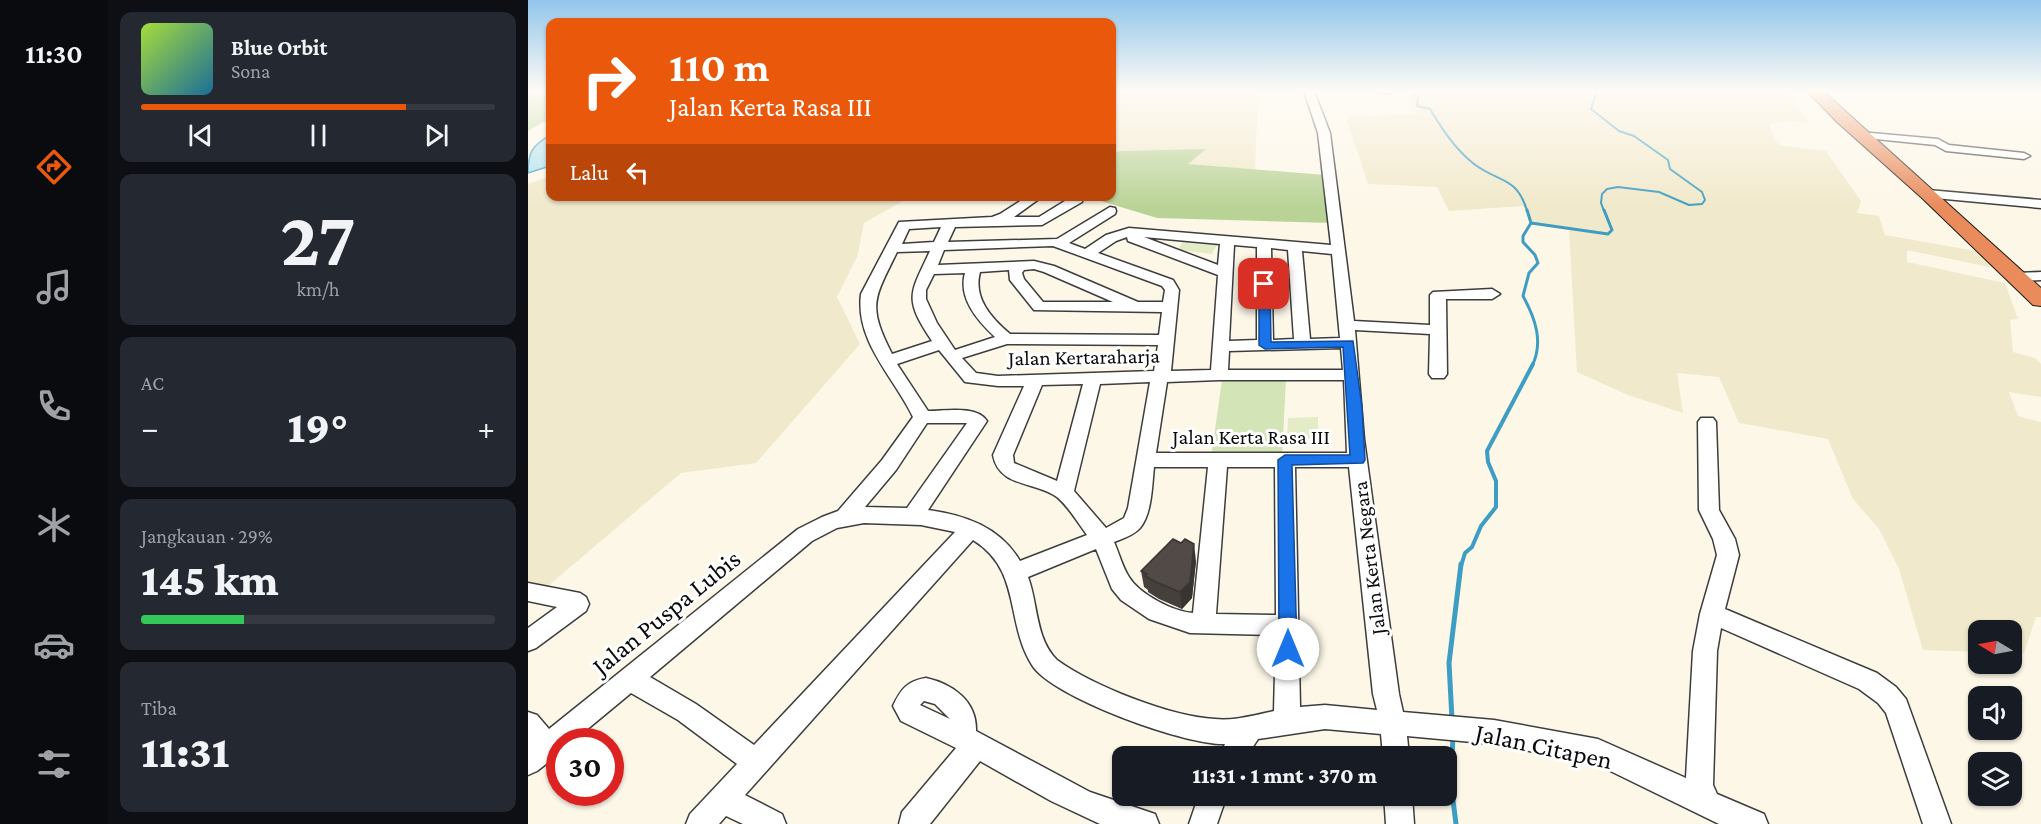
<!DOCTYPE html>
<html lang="id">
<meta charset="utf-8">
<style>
body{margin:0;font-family:"Crimson Pro",serif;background:#242831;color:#f1f3f6;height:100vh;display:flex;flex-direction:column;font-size:22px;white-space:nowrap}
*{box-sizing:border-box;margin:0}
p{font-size:20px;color:#9ea1a6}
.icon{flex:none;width:33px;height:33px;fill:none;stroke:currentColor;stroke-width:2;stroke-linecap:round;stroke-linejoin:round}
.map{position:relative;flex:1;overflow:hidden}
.details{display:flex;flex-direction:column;gap:12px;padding:12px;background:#0d0f14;width:420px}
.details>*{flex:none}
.guide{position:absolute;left:18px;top:18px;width:570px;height:183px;border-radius:12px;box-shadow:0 2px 4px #0004;background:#ea580c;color:#fff;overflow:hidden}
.needle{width:39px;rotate:280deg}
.tools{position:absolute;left:1440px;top:620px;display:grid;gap:12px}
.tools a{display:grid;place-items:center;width:54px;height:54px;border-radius:12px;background:#171b24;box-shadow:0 2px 4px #0004;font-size:30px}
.speed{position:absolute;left:18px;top:728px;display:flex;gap:12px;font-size:30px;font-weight:700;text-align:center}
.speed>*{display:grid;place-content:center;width:78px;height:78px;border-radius:50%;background:#171b24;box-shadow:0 2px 4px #0004;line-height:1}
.speed .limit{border:9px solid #d22;background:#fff;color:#111}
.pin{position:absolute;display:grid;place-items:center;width:51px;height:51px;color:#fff;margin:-26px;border-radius:12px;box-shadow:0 3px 9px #0006}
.me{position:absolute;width:66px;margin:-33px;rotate:0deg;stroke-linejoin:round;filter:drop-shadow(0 0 4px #0008)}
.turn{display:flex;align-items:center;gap:21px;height:126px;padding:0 24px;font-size:27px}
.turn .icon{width:78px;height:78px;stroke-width:2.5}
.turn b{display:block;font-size:42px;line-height:51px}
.then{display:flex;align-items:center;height:57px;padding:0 24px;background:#0003;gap:12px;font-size:22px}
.big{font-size:45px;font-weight:800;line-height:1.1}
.details .card{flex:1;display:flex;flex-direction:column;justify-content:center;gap:9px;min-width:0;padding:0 21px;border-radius:12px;background:#242831}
.details .dial{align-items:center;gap:0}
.dial b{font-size:78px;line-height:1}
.song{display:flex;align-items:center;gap:18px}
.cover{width:72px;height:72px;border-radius:9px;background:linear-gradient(135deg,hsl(80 70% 55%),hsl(200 70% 35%))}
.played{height:6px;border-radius:3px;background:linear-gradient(90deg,#ea580c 75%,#363941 75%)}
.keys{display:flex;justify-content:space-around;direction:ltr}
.heat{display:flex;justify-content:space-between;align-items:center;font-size:33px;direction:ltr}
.charge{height:9px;border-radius:4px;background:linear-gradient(90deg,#34c759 29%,#363941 0)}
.trip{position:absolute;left:584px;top:746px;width:345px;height:60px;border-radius:12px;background:#171b24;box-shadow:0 2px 4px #0004;font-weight:800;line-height:60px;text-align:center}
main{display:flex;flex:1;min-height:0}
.tab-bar{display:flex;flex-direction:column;width:108px;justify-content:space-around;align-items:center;background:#090b0e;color:#9ea1a6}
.tab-bar .icon{width:42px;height:42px}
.tab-bar .selected{color:#ea580c}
.tab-bar b{font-size:27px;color:#f1f3f6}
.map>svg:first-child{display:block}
</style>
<main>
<nav class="tab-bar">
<b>11:30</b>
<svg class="icon selected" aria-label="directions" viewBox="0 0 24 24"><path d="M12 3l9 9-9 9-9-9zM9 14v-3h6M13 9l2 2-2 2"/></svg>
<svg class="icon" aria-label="music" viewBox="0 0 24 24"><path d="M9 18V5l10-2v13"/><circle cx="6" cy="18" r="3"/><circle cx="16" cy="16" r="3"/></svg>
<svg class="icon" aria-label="phone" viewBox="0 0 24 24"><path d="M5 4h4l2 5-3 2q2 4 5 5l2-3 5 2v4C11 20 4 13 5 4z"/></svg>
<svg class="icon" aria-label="climate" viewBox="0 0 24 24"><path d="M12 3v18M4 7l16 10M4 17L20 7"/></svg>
<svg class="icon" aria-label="car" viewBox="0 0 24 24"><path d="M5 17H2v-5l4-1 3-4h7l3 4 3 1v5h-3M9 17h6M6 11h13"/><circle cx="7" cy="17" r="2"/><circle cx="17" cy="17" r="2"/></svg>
<svg class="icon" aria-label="filters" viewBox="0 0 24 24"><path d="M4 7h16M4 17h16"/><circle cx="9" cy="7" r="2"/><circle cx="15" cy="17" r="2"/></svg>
</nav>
<section class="details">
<div class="card">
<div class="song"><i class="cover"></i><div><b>Blue Orbit</b><p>Sona</p></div></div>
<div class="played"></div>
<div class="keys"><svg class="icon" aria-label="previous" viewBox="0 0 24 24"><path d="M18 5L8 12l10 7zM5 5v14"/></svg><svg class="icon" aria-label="pause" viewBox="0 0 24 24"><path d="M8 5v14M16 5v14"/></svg><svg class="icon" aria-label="next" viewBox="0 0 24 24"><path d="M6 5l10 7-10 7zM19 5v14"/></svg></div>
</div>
<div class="card dial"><b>27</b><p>km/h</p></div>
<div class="card"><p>AC</p>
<div class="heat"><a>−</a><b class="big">19°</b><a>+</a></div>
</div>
<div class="card"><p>Jangkauan · 29%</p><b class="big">145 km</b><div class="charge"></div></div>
<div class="card"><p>Tiba</p><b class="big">11:31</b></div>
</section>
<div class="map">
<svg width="1513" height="824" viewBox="0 0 1513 824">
<rect width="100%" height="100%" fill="#fdf7e8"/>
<!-- farmland -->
<path fill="#f1e9cb" d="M 584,91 L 730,91 L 727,170 L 659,164 L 677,150 L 592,151 L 584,153 Z
M 876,91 L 1259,91 L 1281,123 L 1255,121 L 1241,125 L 1250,145 L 1298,151 L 1333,201 L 1329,213 L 1351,216 L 1357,235 L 1448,251 L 1466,268 L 1379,250 L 1379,262 L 1477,283 L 1490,319 L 1482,320 L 1485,352 L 1507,358 L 1513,364 L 1513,397 L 1481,392 L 1490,416 L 1513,422 L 1513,617 L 1508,617 L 1496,653 L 1484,653 L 1484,630 L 1450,630 L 1450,652 L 1395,650 L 1371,569 L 1351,529 L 1325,499 L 1300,439 L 1211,423 L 1191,377 L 1149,373 L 1155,413 L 1100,395 L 1049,372 L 1041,230 L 1003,223 L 996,206 L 921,211 L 909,187 L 840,184 L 818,117 L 890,114 Z
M 22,176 L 22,196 L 382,197 L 336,223 L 329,257 L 309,297 L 332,344 L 228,463 L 153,473 L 0,603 L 0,184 Z"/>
<!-- green -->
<path fill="#d3e4b6" d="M 758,379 L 754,457 L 683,458 L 694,380 Z"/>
<!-- forest -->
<path fill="#b9d396" d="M 0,91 L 22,91 L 22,118 L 0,131 Z
M 678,149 L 660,164 L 797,175 L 804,223 L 629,218 L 560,197 L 584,196 L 584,153 L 592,151 Z"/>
<!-- pitch -->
<path fill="#e4ecc7" d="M 656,240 L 690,243 L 684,254 L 650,250 Z
M 790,417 L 790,439 L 759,436 L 760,418 Z"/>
<!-- water -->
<path fill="#b1e0f0" stroke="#3e9dc2" stroke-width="1.5" d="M 22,135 L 22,166 L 0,173 C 0,152 4,146 22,135 Z"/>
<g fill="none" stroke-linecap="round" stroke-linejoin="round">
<!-- stream-far3 -->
<path stroke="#3e9dc2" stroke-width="2" d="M 882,91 L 890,97 L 889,106 L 902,109 C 914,129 927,149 946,164 C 971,183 989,176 999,211
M 1069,91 L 1063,109 L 1091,131 L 1106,136 L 1140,160 L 1142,169 L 1174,192 L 1177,200 L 1174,204 L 1161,205 L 1131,192 L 1090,187 L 1079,189 L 1074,194 L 1073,203 L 1076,211"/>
<!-- stream-far2 -->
<path stroke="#3e9dc2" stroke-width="3" d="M 999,210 L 1003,223 L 995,236 L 995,242 L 1007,255 L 1010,263 L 1001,273 L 995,296 C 1007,318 1016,342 1004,366
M 1003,223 L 1080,234 L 1084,230 L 1076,210"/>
<!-- stream-far1 -->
<path stroke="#3e9dc2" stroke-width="4" d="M 933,566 L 937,553 L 944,547 L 953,526 L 968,507 L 968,481 L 960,462 L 959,451 L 1005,364"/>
<!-- stream -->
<path stroke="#3e9dc2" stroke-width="5" d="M 924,719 L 921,663 L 933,564
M 925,735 L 923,784 L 928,824"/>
<defs>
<path id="minor" d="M 776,91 L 786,91 L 802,133 L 826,321 L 902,325 L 902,295 L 905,292 L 964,289 L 972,294 L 964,299 L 918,299 L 919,374 L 916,378 L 904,378 L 901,374 L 902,334 L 827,330 L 836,439 L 871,694 L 875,712 L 966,720 L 1070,739 L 1158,778 L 1165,651 L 1172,614 L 1189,555 L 1185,539 L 1171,510 L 1170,422 L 1173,418 L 1185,418 L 1188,422 L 1191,510 L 1207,539 L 1211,555 L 1197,609 L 1349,673 L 1368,687 L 1378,699 L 1423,824 L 1395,824 L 1358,713 L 1350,703 L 1331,689 L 1193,628 L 1189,651 L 1185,785 L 1189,794 L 1236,814 L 1240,824 L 1191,824 L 1068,764 L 966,744 L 879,736 L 881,756 L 855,756 L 853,734 L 797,729 L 730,739 L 719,756 L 691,756 L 697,744 C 659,746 523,697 504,665 C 477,622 494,570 445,540 L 217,795 L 254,814 L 258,824 L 215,824 L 198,816 L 191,824 L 158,824 L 162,814 L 209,764 L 150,720 L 103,693 L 45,741 L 32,741 L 32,753 L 9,771 L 0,775 L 0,712 L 9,715 L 21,729 L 270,529 L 294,517 L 310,511 L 354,460 L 385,417 C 366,377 327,342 333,294 L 371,222 L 464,217 L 472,214 L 500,196 L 515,196 L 486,217 L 511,217 L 545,196 L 555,196 L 554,202 L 514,225 L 427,227 L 420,242 L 529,239 L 582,207 L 587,208 L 588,211 L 587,214 L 541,243 L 557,249 L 578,235 L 601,228 L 803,245 L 790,133 ZM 413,227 L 406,242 L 374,244 L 381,229 ZM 599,237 L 600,241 L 690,275 L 683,370 L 643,371 L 651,290 L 645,280 L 570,253 L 588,241 ZM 616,237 L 692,244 L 690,265 ZM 706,245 L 729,247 L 729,340 L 701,341 ZM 525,246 L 634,286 L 637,290 L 635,302 L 610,302 L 526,266 L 506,261 L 410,265 L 416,250 ZM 743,248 L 760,250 L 766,339 L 745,340 ZM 402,251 C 382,294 375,298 404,341 L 364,354 C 339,305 346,299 369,252 ZM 774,251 L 804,254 L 812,338 L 782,339 ZM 506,269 L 516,272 L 585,302 L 515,302 L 496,279 L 494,273 L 496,270 ZM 481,270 L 482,280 L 506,310 L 634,312 L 631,335 L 482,334 C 463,318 445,298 452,272 ZM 437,273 C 430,298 449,320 467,337 L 427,350 L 409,323 L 398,299 L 398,290 L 406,274 ZM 479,344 L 630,345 L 626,371 L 470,376 L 448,373 L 434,358 ZM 813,348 L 815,370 L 700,370 L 701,351 ZM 411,350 L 437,382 L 470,386 L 496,386 L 465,455 C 471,488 508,481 529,497 C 541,507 550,523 559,535 L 492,561 C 472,527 437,515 400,510 L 459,421 C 449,405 417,411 400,411 L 369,364 ZM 691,380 L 816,380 L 819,453 L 628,453 L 639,382 ZM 622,382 L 600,508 L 596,518 L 578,528 L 546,491 L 572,384 ZM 555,384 L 529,481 L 486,463 L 485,455 L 514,385 ZM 399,423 L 439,423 L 379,508 L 337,507 L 368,470 ZM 626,467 L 680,467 L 665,613 C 646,612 611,594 601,577 C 594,566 591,553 586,542 C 594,539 606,535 612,528 C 624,514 624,485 626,467 ZM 699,467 L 747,467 L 748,615 L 688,614 ZM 767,467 L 821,467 L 845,694 L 849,710 L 797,705 L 772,707 ZM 336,523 L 393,525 L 427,532 L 226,745 L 168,704 L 122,677 L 284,541 L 309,528 ZM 568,549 L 584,589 L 593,600 L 621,619 L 662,633 L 748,635 L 746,711 C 727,715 707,721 687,719 C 643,717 565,686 529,660 C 507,638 510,603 500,577 Z
M 850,91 L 865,91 L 860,94 Z
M 1332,132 L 1410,139 L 1421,145 L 1496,153 L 1502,156 L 1496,159 L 1418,151 L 1407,145 L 1328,137 L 1326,135 Z
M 1400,190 L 1513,200 L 1513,208 L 1396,197 L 1394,194 L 1396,191 Z
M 1513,272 L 1513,280 L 1489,281 L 1482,277 L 1489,273 Z
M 0,583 L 52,593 L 58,597 L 61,604 L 58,611 L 8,648 L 0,651 L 0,628 L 29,607 L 0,601 Z
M 398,678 C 425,684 449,701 448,731 L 562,792 L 627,814 L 631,824 L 572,824 L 523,801 L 452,761 L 402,824 L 371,824 L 374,812 L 428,748 L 373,721 L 365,706 C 373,689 379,681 398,678 ZM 396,701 L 407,704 L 422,719 L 392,705 Z
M 671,795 L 699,795 L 689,824 L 661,824 Z
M 856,795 L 884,795 L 886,824 L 858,824 Z"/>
<path id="highway" d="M 1279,91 L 1295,91 L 1513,288 L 1513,306 L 1505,305 L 1394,198 L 1309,122 Z"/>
</defs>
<!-- minor casing -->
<use href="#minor" stroke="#3d3d3d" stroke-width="3"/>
<!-- highway casing -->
<use href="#highway" stroke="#1b1b1b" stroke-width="2"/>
<!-- minor -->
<use href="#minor" fill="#fff" fill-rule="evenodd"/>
<!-- highway -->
<use href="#highway" fill="#e98b5b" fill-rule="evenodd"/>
</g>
<!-- wall -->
<path fill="#46403d" d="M 668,561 L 664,598 L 654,609 L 631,599 L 620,592 L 620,590 L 616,587 L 613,571 Z"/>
<!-- shaded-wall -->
<path fill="#393432" d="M 666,544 L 668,561 L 664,598 L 654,609 L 652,592 Z"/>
<!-- building -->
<path fill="#514a47" stroke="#393432" stroke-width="1.5" d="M 645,539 L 653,543 L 657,539 L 666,544 L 662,582 L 652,592 L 628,582 L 617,576 L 619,574 L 613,571 Z"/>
<!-- sky -->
<linearGradient id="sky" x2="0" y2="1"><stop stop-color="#92c6eb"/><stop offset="0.44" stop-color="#fefbf5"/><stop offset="1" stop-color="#fefbf5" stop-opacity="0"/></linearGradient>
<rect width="1513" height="207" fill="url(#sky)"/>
<!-- route -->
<path fill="#1a73e8" stroke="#114b97" stroke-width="1.5" d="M 736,281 L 742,284 L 743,342 L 825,341 L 834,407 L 837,460 L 835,463 L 764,465 L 769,649 L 766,654 L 760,656 L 753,654 L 751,649 L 750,460 L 757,455 L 822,455 L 815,347 L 737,349 L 731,345 L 731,284 Z"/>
<g text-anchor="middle" stroke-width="6" stroke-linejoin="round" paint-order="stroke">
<!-- street labels -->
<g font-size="21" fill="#0a0a0a" stroke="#fff">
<text transform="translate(556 357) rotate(-1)" y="7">Jalan Kertaraharja</text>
<text x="723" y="444">Jalan Kerta Rasa III</text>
<text transform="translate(841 558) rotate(-97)" y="7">Jalan Kerta Negara</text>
</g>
<!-- near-street labels -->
<g font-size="26" fill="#0a0a0a" stroke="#fff">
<text transform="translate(138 612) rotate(-39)" y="9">Jalan Puspa Lubis</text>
<text transform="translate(1016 746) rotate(12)" y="9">Jalan Citapen</text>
</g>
</g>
</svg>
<div class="tools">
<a><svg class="needle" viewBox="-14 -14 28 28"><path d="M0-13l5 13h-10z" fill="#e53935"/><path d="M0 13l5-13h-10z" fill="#9ea1a6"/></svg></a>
<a><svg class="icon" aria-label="sound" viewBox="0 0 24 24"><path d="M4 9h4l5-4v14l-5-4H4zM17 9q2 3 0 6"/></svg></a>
<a><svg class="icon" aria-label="layers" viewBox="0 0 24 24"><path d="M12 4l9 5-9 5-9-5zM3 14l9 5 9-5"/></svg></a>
</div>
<div class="speed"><div class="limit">30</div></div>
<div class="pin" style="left:736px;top:284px;background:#d93025"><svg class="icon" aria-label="arrive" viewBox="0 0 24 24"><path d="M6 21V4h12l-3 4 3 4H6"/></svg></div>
<svg class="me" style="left:760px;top:649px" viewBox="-20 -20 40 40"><circle r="19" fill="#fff"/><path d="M0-13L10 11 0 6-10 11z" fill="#1a73e8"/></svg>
<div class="trip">11:31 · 1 mnt · 370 m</div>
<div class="guide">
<div class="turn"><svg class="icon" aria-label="right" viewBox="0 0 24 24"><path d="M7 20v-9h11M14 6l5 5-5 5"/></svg><div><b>110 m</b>Jalan Kerta Rasa III</div></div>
<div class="then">Lalu<svg class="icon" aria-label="left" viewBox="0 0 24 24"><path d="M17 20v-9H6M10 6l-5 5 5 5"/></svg></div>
</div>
</div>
</main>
